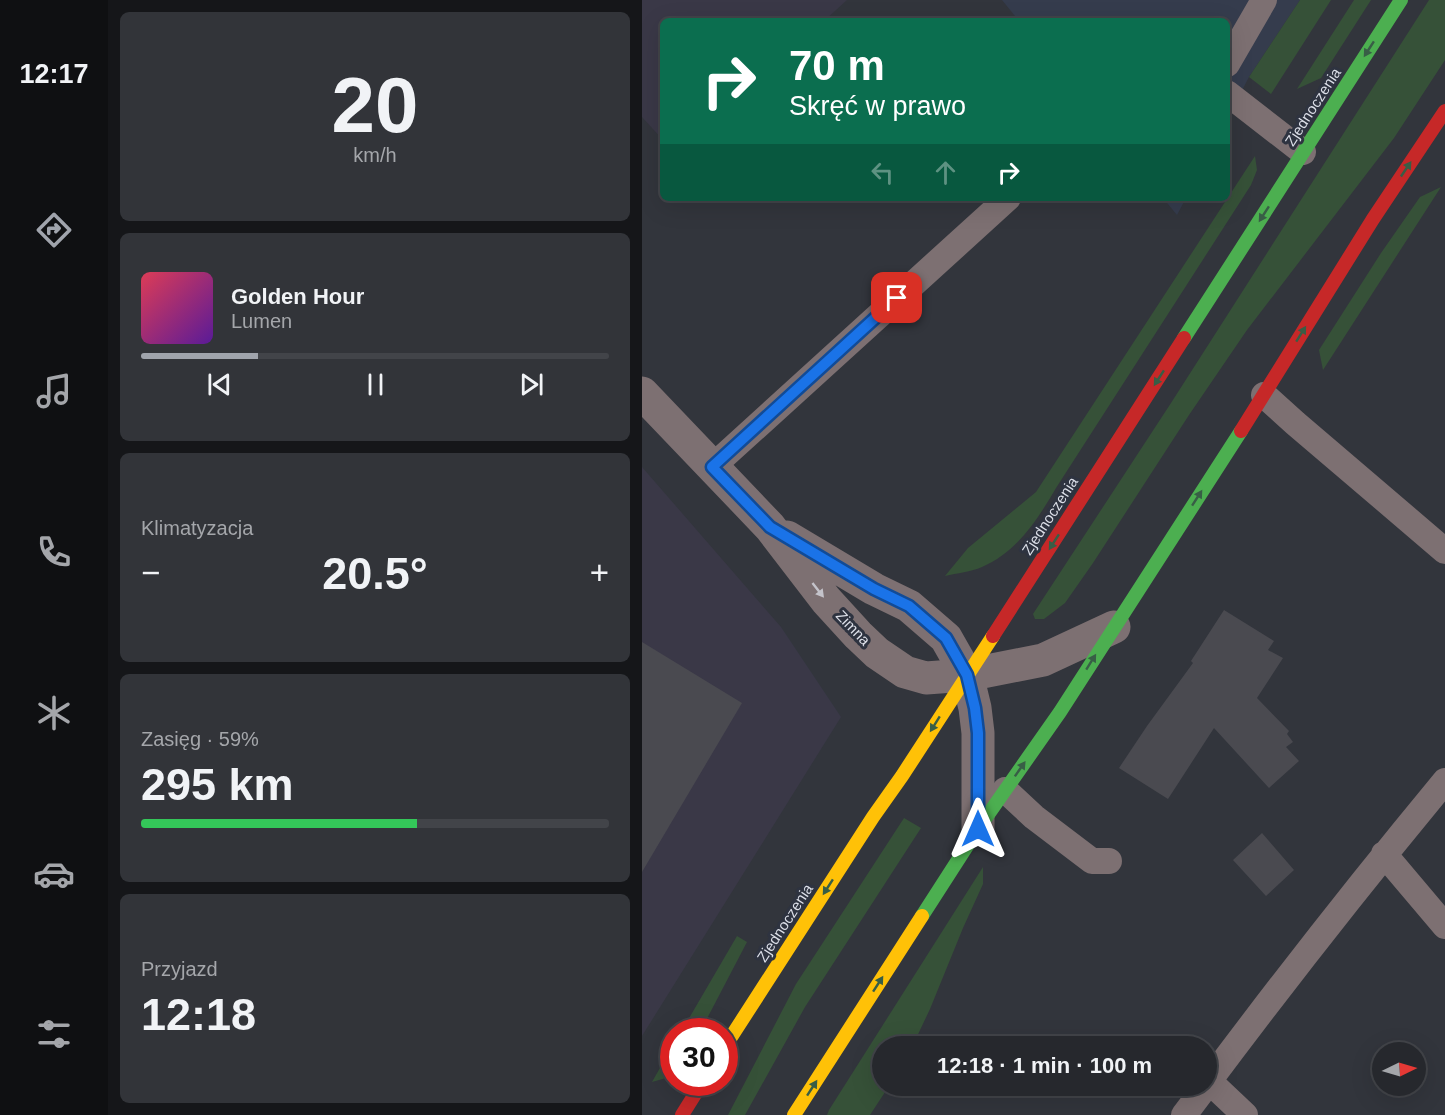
<!DOCTYPE html>
<html lang="pl">
<meta charset="utf-8">
<style>
body{margin:0;font-family:Arial,sans-serif;background:#323439;color:#f1f3f6;height:100vh;display:flex;flex-direction:column;font-size:22px;white-space:nowrap}
*{box-sizing:border-box;margin:0}
p{font-size:20px;color:#a4a6aa}
.icon{flex:none;width:33px;height:33px;fill:none;stroke:currentColor;stroke-width:2;stroke-linecap:round;stroke-linejoin:round}
.map{position:relative;flex:1;overflow:hidden}
.sheet{display:flex;flex-direction:column;gap:12px;padding:12px;background:#151619;width:534px}
.sheet>*{flex:none}
.guide{position:absolute;left:18px;top:18px;width:570px;height:183px;border-radius:9px;box-shadow:0 6px 24px #0002,0 0 0 2px #424449;background:#0b6e4f;color:#fff;overflow:hidden}
.needle{width:39px;rotate:85deg}
.tools{position:absolute;left:730px;top:1042px;display:grid;gap:12px}
.tools a{display:grid;place-items:center;width:54px;height:54px;border-radius:50%;background:#26282d;box-shadow:0 6px 24px #0002,0 0 0 2px #424449;font-size:30px}
.speed{position:absolute;left:18px;top:1018px;display:flex;gap:12px;font-size:30px;font-weight:700;text-align:center}
.speed>*{display:grid;place-content:center;width:78px;height:78px;border-radius:50%;background:#26282d;box-shadow:0 6px 24px #0002,0 0 0 2px #424449;line-height:1}
.speed .limit{border:9px solid #d22;background:#fff;color:#111}
.pin{position:absolute;display:grid;place-items:center;width:51px;height:51px;color:#fff;margin:-26px;border-radius:12px;box-shadow:0 3px 9px #0006}
.me{position:absolute;width:66px;margin:-33px;rotate:0deg;stroke-linejoin:round;filter:drop-shadow(0 0 4px #0008)}
.turn{display:flex;align-items:center;gap:21px;height:126px;padding:0 30px;font-size:27px}
.turn .icon{width:78px;height:78px;stroke-width:2.5}
.turn b{display:block;font-size:42px;line-height:51px}
.lanes{display:flex;align-items:center;height:57px;padding:0 30px;background:#0003;justify-content:center;gap:30px;direction:ltr}
.lanes .off{opacity:.35}
.big{font-size:45px;font-weight:700;line-height:1.1}
.sheet .widget{flex:1;display:flex;flex-direction:column;justify-content:center;gap:9px;min-width:0;padding:0 21px;border-radius:9px;background:#323439}
.sheet .dial{align-items:center;gap:0}
.dial b{font-size:78px;line-height:1}
.song{display:flex;align-items:center;gap:18px}
.cover{width:72px;height:72px;border-radius:9px;background:linear-gradient(135deg,hsl(350 70% 55%),hsl(270 70% 35%))}
.played{height:6px;border-radius:3px;background:linear-gradient(90deg,#a0a4ac 25%,#424449 25%)}
.keys{display:flex;justify-content:space-around;direction:ltr}
.heat{display:flex;justify-content:space-between;align-items:center;font-size:33px;direction:ltr}
.charge{height:9px;border-radius:4px;background:linear-gradient(90deg,#34c759 59%,#424449 0)}
.trip{position:absolute;left:230px;top:1036px;width:345px;height:60px;border-radius:30px;background:#26282d;box-shadow:0 6px 24px #0002,0 0 0 2px #424449;font-weight:700;line-height:60px;text-align:center}
main{display:flex;flex:1;min-height:0}
.menu{display:flex;flex-direction:column;width:108px;justify-content:space-around;align-items:center;background:#0f1012;color:#a4a6aa}
.menu .icon{width:42px;height:42px}
.menu .on{color:#a0a4ac}
.menu b{font-size:27px;color:#f1f3f6}
.map>svg:first-child{display:block}
</style>
<main>
<nav class="menu">
<b>12:17</b>
<svg class="icon on" aria-label="directions" viewBox="0 0 24 24"><path d="M12 3l9 9-9 9-9-9zM9 14v-3h6M13 9l2 2-2 2"/></svg>
<svg class="icon" aria-label="music" viewBox="0 0 24 24"><path d="M9 18V5l10-2v13"/><circle cx="6" cy="18" r="3"/><circle cx="16" cy="16" r="3"/></svg>
<svg class="icon" aria-label="phone" viewBox="0 0 24 24"><path d="M5 4h4l2 5-3 2q2 4 5 5l2-3 5 2v4C11 20 4 13 5 4z"/></svg>
<svg class="icon" aria-label="climate" viewBox="0 0 24 24"><path d="M12 3v18M4 7l16 10M4 17L20 7"/></svg>
<svg class="icon" aria-label="car" viewBox="0 0 24 24"><path d="M5 17H2v-5l4-1 3-4h7l3 4 3 1v5h-3M9 17h6M6 11h13"/><circle cx="7" cy="17" r="2"/><circle cx="17" cy="17" r="2"/></svg>
<svg class="icon" aria-label="filters" viewBox="0 0 24 24"><path d="M4 7h16M4 17h16"/><circle cx="9" cy="7" r="2"/><circle cx="15" cy="17" r="2"/></svg>
</nav>
<section class="sheet">
<div class="widget dial"><b>20</b><p>km/h</p></div>
<div class="widget">
<div class="song"><i class="cover"></i><div><b>Golden Hour</b><p>Lumen</p></div></div>
<div class="played"></div>
<div class="keys"><svg class="icon" aria-label="previous" viewBox="0 0 24 24"><path d="M18 5L8 12l10 7zM5 5v14"/></svg><svg class="icon" aria-label="pause" viewBox="0 0 24 24"><path d="M8 5v14M16 5v14"/></svg><svg class="icon" aria-label="next" viewBox="0 0 24 24"><path d="M6 5l10 7-10 7zM19 5v14"/></svg></div>
</div>
<div class="widget"><p>Klimatyzacja</p>
<div class="heat"><a>−</a><b class="big">20.5°</b><a>+</a></div>
</div>
<div class="widget"><p>Zasięg · 59%</p><b class="big">295 km</b><div class="charge"></div></div>
<div class="widget"><p>Przyjazd</p><b class="big">12:18</b></div>
</section>
<div class="map">
<svg width="803" height="1115" viewBox="0 0 803 1115">
<rect width="100%" height="100%" fill="#32353c"/>
<!-- built -->
<path fill="#353c4d" d="M 360,0 L 658,0 L 607,77 L 585,119 L 585,21 L 377,21 Z
M 521,198 L 544,198 L 535,215 Z"/>
<!-- industrial -->
<path fill="#3a3847" d="M 0,0 L 205,0 L 182,21 L 21,21 L 21,140 L 0,117 Z
M 0,467 L 139,627 L 199,717 L 0,1036 Z"/>
<!-- green -->
<path fill="#365138" d="M 658,0 L 689,0 L 629,94 L 607,77 Z
M 712,0 L 729,0 L 679,78 L 655,89 Z
M 787,0 L 803,0 L 803,60 L 752,138 L 605,330 L 547,415 L 451,563 L 423,603 L 402,619 L 393,619 L 391,614 L 529,403 Z
M 613,156 L 615,170 L 609,185 L 414,488 C 396,519 374,553 340,567 C 329,572 315,573 303,576 L 326,548 L 394,492 Z
M 799,187 L 681,370 L 677,350 L 739,253 L 778,197 Z
M 262,818 L 279,828 L 163,1007 L 103,1115 L 86,1115 L 154,984 Z
M 341,867 L 341,884 L 321,928 L 288,1009 L 270,1047 L 240,1047 L 240,1086 L 247,1086 L 228,1115 L 185,1115 L 187,1110 Z
M 95,936 L 105,942 L 58,1032 L 39,1032 Z
M 31,1045 L 31,1076 L 10,1082 Z"/>
<!-- building -->
<path fill="#4a4a50" d="M 582,610 L 632,641 L 626,650 L 641,658 L 615,698 L 647,731 L 645,734 L 651,742 L 644,747 L 657,761 L 627,788 L 572,728 L 526,799 L 477,768 L 505,726 L 551,663 L 549,661 Z
M 0,642 L 100,703 L 0,872 Z
M 620,833 L 652,870 L 624,896 L 591,860 Z"/>
<g fill="none" stroke-linecap="round" stroke-linejoin="round">
<!-- lane -->
<path stroke="#7d7072" stroke-width="26" d="M 585,64 L 622,0
M 585,93 L 661,152
M 622,395 L 653,423 L 803,551
M 70,467 L 366,198
M 363,790 L 392,817 L 450,861 L 467,861
M 742,854 L 803,926
M 567,1081 L 603,1115
M 564,1085 C 641,982 721,880 803,781
M 542,1115 L 564,1086"/>
<!-- street -->
<path stroke="#7d7072" stroke-width="33" d="M 0,393 L 128,527 L 184,600 L 216,635 L 235,653 L 263,672 L 284,678 L 325,675 L 401,660 L 472,627
M 145,537 L 232,589 L 267,606 L 304,638 L 325,675 L 333,708 L 336,733 L 336,829"/>
<!-- fast -->
<path stroke="#4caf50" stroke-width="14" d="M 542,338 L 759,0
M 280,916 L 336,829 L 418,712 L 599,431"/>
<!-- slow -->
<path stroke="#ffc107" stroke-width="14" d="M 82,1048 L 231,817 L 260,776 L 351,636
M 152,1115 L 280,916"/>
<!-- jam -->
<path stroke="#c62828" stroke-width="14" d="M 599,431 L 731,219 L 803,111
M 351,636 L 542,338
M 40,1115 L 60,1083"/>
</g>
<!-- one-way arrows -->
<defs><path id="oneway-solid" d="M-6-.8H1V-3.2L6.5 0L1 3.2V.8H-6Z" transform="scale(1.5)"/></defs>
<g fill="#385e46">
<use href="#oneway-solid" transform="translate(727 49) rotate(123)"/>
<use href="#oneway-solid" transform="translate(764 169) rotate(-56)"/>
<use href="#oneway-solid" transform="translate(622 214) rotate(123)"/>
<use href="#oneway-solid" transform="translate(659 334) rotate(-58)"/>
<use href="#oneway-solid" transform="translate(517 378) rotate(123)"/>
<use href="#oneway-solid" transform="translate(555 498) rotate(-57)"/>
<use href="#oneway-solid" transform="translate(412 542) rotate(123)"/>
<use href="#oneway-solid" transform="translate(449 662) rotate(-58)"/>
<use href="#oneway-solid" transform="translate(293 724) rotate(122)"/>
<use href="#oneway-solid" transform="translate(378 769) rotate(-55)"/>
<use href="#oneway-solid" transform="translate(186 887) rotate(123)"/>
<use href="#oneway-solid" transform="translate(236 984) rotate(-57)"/>
<use href="#oneway-solid" transform="translate(170 1088) rotate(-57)"/>
</g>
<use fill="#c4c3ca" href="#oneway-solid" transform="translate(176 590) rotate(52)"/>
<g fill="none" stroke-linecap="round" stroke-linejoin="round">
<defs>
<path id="route" d="M 255,298 L 70,467 L 128,527 L 232,589 L 267,606 L 304,638 L 325,675 L 333,708 L 336,733 L 336,829"/>
</defs>
<!-- route casing -->
<use href="#route" stroke="#114b97" stroke-width="15"/>
<!-- route -->
<use href="#route" stroke="#1a73e8" stroke-width="10"/>
</g>
<g text-anchor="middle" stroke-width="6" stroke-linejoin="round" paint-order="stroke">
<!-- street labels -->
<g font-size="15" fill="#dcdfe8" stroke="#2e3340">
<text transform="translate(671 107) rotate(-57)" y="5">Zjednoczenia</text>
<text transform="translate(408 516) rotate(-57)" y="5">Zjednoczenia</text>
<text transform="translate(211 628) rotate(46)" y="5">Zimna</text>
<text transform="translate(143 923) rotate(-57)" y="5">Zjednoczenia</text>
</g>
</g>
</svg>
<div class="tools">
<a><svg class="needle" viewBox="-14 -14 28 28"><path d="M0-13l5 13h-10z" fill="#e53935"/><path d="M0 13l5-13h-10z" fill="#a4a6aa"/></svg></a>
</div>
<div class="speed"><div class="limit">30</div></div>
<div class="pin" style="left:255px;top:298px;background:#d93025"><svg class="icon" aria-label="arrive" viewBox="0 0 24 24"><path d="M6 21V4h12l-3 4 3 4H6"/></svg></div>
<svg class="me" style="left:336px;top:829px" viewBox="-20 -20 40 40"><path d="M0-17L14 15 0 8-14 15z" fill="#1a73e8" stroke="#fff" stroke-width="4"/></svg>
<div class="trip">12:18 · 1 min · 100 m</div>
<div class="guide">
<div class="turn"><svg class="icon" aria-label="right" viewBox="0 0 24 24"><path d="M7 20v-9h11M14 6l5 5-5 5"/></svg><div><b>70 m</b>Skręć w prawo</div></div>
<div class="lanes"><svg class="icon off" aria-label="left" viewBox="0 0 24 24"><path d="M17 20v-9H6M10 6l-5 5 5 5"/></svg><svg class="icon off" aria-label="ahead" viewBox="0 0 24 24"><path d="M12 20V5M6 11l6-6 6 6"/></svg><svg class="icon" aria-label="right" viewBox="0 0 24 24"><path d="M7 20v-9h11M14 6l5 5-5 5"/></svg></div>
</div>
</div>
</main>
